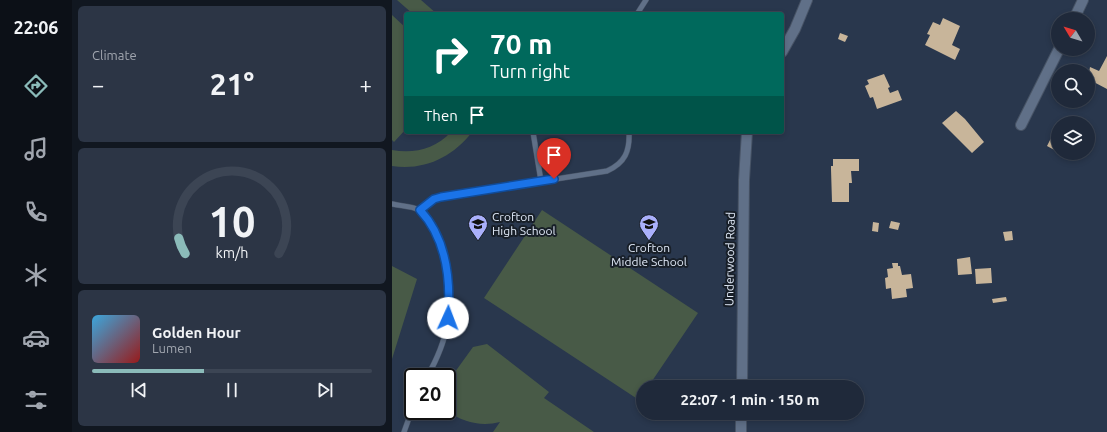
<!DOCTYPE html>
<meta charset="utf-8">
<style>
body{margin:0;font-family:Ubuntu,sans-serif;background:#2c3545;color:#f1f3f6;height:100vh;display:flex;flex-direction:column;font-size:15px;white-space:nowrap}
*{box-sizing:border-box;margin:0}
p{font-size:13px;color:#a1a6af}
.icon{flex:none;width:22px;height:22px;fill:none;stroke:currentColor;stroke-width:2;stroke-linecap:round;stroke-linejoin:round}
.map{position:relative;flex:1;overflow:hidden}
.details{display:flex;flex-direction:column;gap:6px;padding:6px;background:#111720;width:320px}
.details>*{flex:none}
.hud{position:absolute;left:12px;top:12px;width:380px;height:122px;border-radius:4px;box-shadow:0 2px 6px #0003,0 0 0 1px #3c4554;background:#00695c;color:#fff;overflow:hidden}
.needle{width:26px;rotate:308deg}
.tools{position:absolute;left:659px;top:12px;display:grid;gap:8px}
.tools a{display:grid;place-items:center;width:44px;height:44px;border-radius:50%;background:#1f293a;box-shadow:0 2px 6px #0003,0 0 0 1px #3c4554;font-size:20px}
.speed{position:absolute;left:12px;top:368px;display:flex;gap:8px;font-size:20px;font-weight:700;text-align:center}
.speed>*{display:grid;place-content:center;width:52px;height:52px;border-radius:50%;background:#1f293a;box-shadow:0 2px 6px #0003,0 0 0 1px #3c4554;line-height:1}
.speed .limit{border:2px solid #111;border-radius:6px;background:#fff;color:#111}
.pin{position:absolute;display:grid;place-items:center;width:34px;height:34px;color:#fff;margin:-41px -17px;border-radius:50% 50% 50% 0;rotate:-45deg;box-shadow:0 0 4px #0007}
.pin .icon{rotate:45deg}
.me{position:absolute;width:44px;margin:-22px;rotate:2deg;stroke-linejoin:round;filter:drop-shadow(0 0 3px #0008)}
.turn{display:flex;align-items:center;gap:14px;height:84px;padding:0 20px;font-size:18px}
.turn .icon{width:52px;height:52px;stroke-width:2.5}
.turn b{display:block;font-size:28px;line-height:34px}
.then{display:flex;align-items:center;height:38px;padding:0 20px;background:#0003;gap:8px;font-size:15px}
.big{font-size:30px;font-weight:700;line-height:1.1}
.details .tile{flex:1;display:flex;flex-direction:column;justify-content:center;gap:6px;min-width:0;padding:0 14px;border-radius:6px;background:#2c3545}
.details .dial{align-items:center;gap:0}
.dial svg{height:104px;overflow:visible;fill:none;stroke:#3c4554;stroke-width:7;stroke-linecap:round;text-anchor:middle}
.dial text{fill:#f1f3f6;stroke:none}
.song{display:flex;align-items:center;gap:12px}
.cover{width:48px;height:48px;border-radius:6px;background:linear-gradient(135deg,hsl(200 70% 55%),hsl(0 70% 35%))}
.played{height:4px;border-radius:2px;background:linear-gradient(90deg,#8bbbb9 40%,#3c4554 40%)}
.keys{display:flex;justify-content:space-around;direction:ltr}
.heat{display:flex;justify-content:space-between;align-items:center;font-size:22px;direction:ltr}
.trip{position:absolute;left:244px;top:380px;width:228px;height:40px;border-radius:20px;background:#1f293a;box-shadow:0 2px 6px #0003,0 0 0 1px #3c4554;font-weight:700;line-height:40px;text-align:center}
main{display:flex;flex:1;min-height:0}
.tab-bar{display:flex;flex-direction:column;width:72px;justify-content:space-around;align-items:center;background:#0c1017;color:#a1a6af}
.tab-bar .icon{width:28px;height:28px}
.tab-bar .current{color:#8bbbb9}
.tab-bar b{font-size:18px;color:#f1f3f6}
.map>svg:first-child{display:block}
</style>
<main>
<nav class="tab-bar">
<b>22:06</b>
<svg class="icon current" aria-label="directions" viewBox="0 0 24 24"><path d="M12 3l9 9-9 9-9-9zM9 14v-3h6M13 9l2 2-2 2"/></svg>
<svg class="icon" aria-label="music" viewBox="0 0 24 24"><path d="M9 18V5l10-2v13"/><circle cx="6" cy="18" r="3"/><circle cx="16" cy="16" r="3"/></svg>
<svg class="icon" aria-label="phone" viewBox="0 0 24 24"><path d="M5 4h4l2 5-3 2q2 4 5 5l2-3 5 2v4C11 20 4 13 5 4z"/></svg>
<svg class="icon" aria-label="climate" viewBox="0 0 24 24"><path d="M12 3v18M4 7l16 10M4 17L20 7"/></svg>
<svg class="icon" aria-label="car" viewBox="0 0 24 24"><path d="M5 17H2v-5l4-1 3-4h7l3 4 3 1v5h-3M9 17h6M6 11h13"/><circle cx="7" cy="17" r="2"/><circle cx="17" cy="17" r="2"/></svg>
<svg class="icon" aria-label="filters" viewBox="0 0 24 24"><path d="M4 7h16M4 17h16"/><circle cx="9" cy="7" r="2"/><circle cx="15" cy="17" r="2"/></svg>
</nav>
<section class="details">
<div class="tile"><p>Climate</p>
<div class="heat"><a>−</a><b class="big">21°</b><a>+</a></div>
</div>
<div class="tile dial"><svg viewBox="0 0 100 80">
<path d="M14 69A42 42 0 1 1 86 69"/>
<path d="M14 69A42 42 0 0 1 9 57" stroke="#8bbbb9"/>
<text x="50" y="56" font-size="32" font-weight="700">10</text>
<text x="50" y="72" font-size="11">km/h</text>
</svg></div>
<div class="tile">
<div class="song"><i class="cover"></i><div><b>Golden Hour</b><p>Lumen</p></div></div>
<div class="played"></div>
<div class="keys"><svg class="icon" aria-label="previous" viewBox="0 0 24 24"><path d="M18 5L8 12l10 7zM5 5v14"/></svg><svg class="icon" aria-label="pause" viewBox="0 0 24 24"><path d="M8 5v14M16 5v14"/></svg><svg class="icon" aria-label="next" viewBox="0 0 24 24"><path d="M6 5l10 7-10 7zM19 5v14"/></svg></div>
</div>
</section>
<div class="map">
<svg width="715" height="432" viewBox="0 0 715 432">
<rect width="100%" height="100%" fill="#29374d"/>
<!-- green -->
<path fill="#485a47" d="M 5,0 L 29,0 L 45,14 L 21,14 Z
M 0,15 L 14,28 L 14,129 L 2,142 L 0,140 Z
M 59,132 L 80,132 C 61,157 32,171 0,166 L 0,150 C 22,154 43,149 59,132 Z
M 150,210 L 306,313 L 256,387 L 251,387 L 251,395 L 247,400 L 92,298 Z
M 0,266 L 25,279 L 0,359 Z
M 95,344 L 157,392 L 152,398 L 202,432 L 101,432 L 108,422 C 89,427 71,422 55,411 L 55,383 L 81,347 Z"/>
<!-- building -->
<path fill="#c8b59a" d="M 551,18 L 568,26 L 560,45 L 568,49 L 563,60 L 533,45 L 538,35 L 535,34 L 541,22 L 548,25 Z
M 448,33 L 456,36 L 453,42 L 446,39 Z
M 715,56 L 715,89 L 696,79 L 698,67 L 707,71 Z
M 492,74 L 498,87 L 496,88 L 498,93 L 506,90 L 510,100 L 485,109 L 481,97 L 478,98 L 473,86 L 477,84 L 475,80 Z
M 564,111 L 573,119 L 592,142 L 580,153 L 550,123 Z
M 660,136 L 666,138 L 666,152 L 655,146 Z
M 669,153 L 689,153 L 687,158 L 681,155 L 679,158 Z
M 441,159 L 467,159 L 467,171 L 459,171 L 460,183 L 457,183 L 457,202 L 440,202 L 439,169 L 439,166 L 441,166 Z
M 499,221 L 508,223 L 506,230 L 497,228 Z
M 481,222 L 487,223 L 486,232 L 480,231 Z
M 620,231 L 621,240 L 613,241 L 611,232 Z
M 578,257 L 580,274 L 566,275 L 565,259 Z
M 500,263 L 506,263 L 506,266 L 508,266 L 510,275 L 519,274 L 521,288 L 514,289 L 515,297 L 500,299 L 499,288 L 494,289 L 493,278 L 496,277 L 495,269 L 501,268 Z
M 599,268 L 600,283 L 584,284 L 583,269 Z
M 614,297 L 615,301 L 601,303 L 600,299 Z"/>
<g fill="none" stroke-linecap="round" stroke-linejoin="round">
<defs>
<path id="lane" d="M 245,14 L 254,0
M 141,132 L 149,181
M 0,204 C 8,206 20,206 27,210 C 54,223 60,299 55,325 C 52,344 44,361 35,377
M 28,210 L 42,199 L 49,197 L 215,171 C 233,163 238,151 237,132
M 12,432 L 21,407"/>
<path id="street" d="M 682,19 L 691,0
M 629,125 L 667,49"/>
<path id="secondary" d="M 390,52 L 403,29 L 415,0
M 350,387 L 352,180 L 355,132
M 349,432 L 349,413"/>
</defs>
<!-- lane casing -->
<use href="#lane" stroke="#475365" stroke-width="6"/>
<!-- street casing -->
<use href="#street" stroke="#475365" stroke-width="12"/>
<!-- secondary casing -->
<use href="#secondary" stroke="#475365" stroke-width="12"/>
<!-- lane -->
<use href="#lane" stroke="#607088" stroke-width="5"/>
<!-- street -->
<use href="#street" stroke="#607088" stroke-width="10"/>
<!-- secondary -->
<use href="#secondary" stroke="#607088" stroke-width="10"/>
</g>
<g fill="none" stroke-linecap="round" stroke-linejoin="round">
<defs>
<path id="route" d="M 56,318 C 59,280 54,238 28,210 L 42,199 L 49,197 L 162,179"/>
</defs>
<!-- route casing -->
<use href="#route" stroke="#114b97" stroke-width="10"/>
<!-- route -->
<use href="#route" stroke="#1a73e8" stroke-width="7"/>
</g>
<!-- icons -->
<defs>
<symbol id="school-pin" viewBox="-11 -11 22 30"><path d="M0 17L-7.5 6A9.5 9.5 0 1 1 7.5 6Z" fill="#aab0fb" stroke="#181f28"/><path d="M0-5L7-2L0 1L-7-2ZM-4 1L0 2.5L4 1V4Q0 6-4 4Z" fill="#111"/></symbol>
</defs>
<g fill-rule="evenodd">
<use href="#school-pin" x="75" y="213" width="22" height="30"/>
<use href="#school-pin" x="246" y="213" width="22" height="30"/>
</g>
<g text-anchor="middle" stroke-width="4" stroke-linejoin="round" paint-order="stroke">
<!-- poi labels -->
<g font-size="12" fill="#e1eaf8" stroke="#181f28" text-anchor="start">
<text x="100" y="221">Crofton<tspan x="100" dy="14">High School</tspan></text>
<text x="257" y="252" text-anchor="middle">Crofton<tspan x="257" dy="14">Middle School</tspan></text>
</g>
<!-- street labels -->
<g font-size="12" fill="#e1eaf8" stroke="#181f28">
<text transform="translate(338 259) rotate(-89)" y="4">Underwood Road</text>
</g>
</g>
</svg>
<div class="tools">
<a><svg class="needle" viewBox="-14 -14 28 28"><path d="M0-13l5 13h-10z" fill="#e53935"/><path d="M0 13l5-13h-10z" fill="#a1a6af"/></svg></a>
<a><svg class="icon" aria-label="search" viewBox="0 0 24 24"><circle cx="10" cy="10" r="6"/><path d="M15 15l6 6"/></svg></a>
<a><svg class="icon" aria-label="layers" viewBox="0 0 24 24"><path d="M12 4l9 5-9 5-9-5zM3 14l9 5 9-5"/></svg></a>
</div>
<div class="speed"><div class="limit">20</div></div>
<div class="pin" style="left:162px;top:179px;background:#d93025"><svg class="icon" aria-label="arrive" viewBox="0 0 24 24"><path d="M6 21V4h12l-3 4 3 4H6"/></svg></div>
<svg class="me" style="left:56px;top:318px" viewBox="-20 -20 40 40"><circle r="19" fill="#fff"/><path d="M0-13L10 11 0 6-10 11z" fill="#1a73e8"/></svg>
<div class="trip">22:07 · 1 min · 150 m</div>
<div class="hud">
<div class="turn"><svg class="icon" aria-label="right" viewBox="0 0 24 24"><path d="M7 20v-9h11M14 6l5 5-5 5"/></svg><div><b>70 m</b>Turn right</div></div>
<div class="then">Then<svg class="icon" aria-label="arrive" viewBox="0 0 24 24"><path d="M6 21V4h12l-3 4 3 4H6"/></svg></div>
</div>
</div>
</main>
